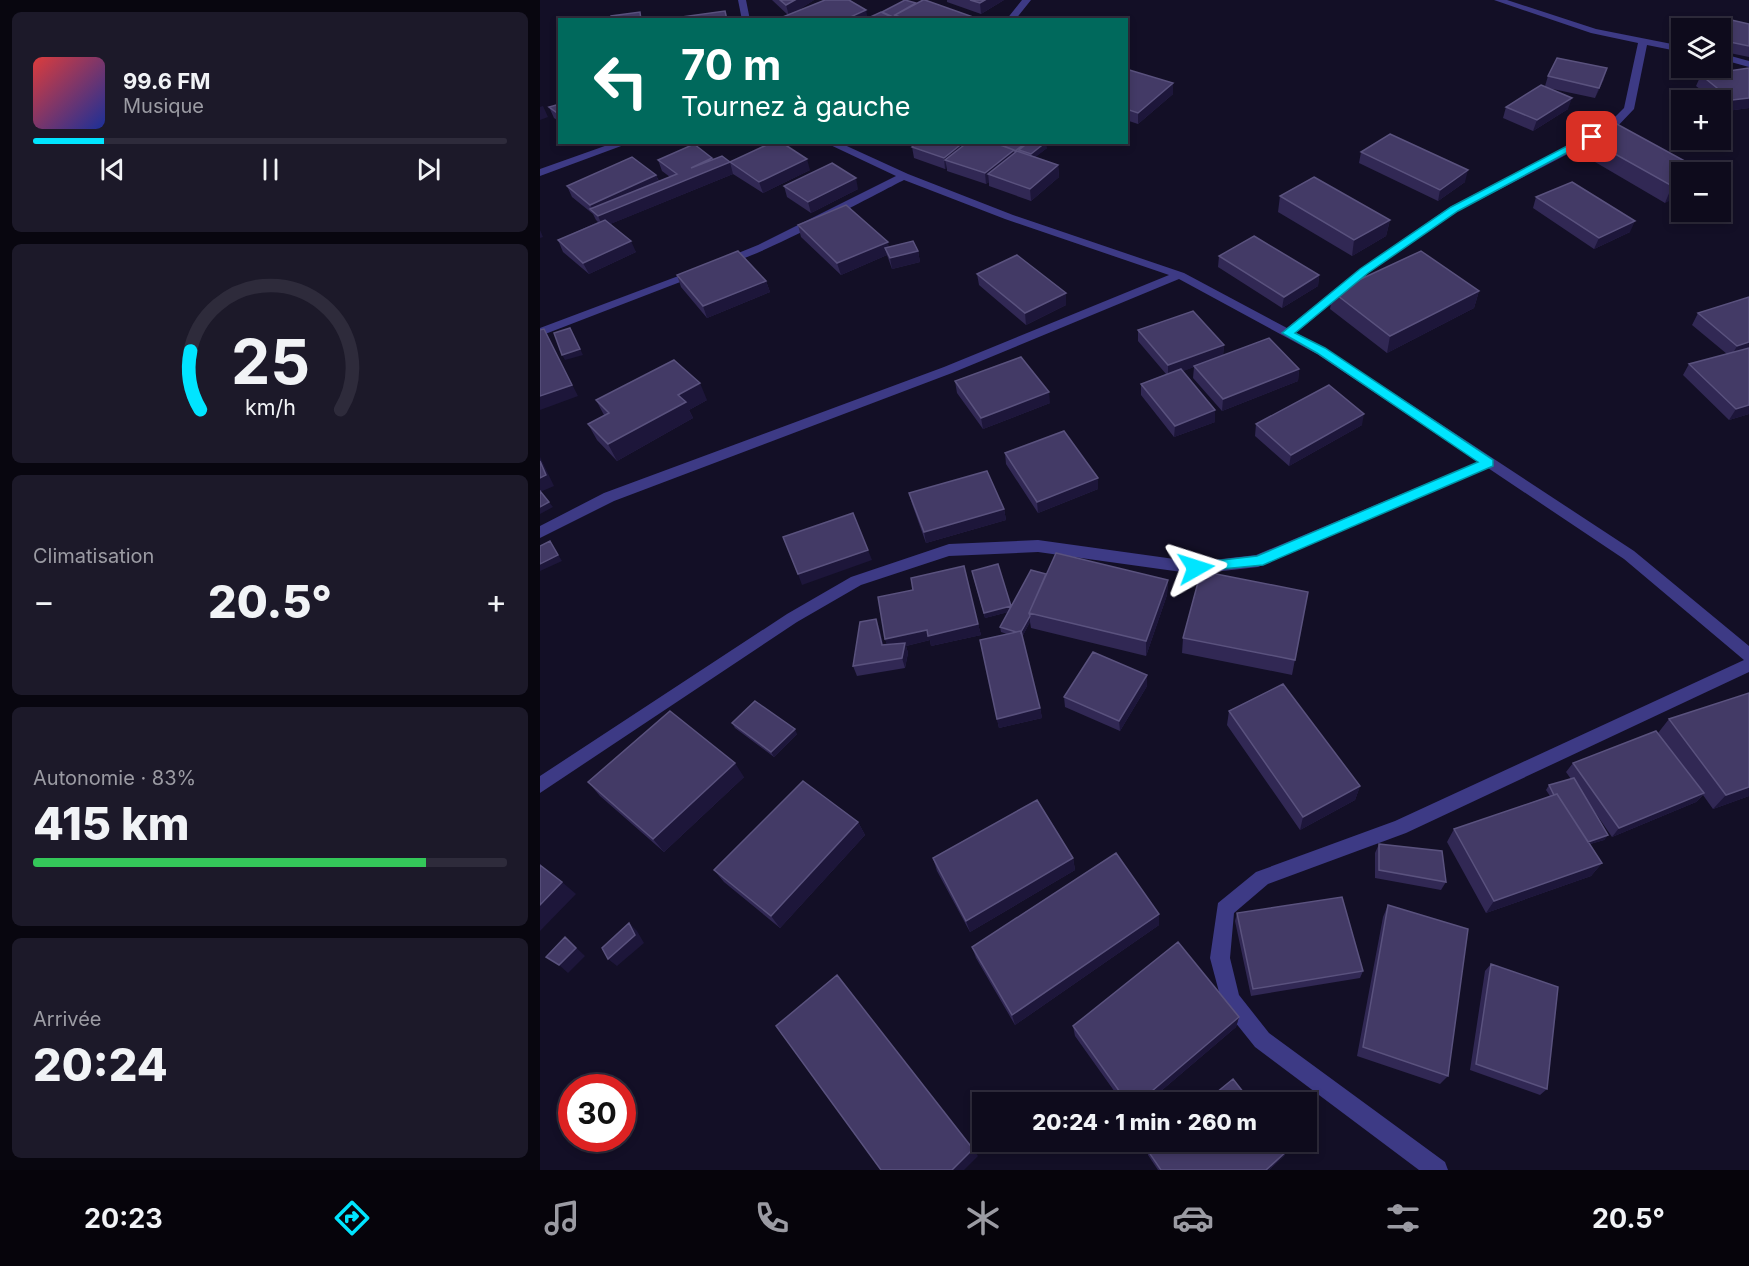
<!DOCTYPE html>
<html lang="fr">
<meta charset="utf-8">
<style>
body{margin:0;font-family:Inter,sans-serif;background:#1c1929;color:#f1f3f6;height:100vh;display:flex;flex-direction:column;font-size:22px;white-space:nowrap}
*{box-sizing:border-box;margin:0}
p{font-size:20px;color:#9b9ba3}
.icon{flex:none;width:33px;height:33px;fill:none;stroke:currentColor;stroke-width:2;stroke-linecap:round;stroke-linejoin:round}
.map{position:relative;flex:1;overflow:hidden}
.details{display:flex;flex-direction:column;gap:12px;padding:12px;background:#08060f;width:540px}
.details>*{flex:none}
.top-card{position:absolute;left:18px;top:18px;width:570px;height:126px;border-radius:0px;box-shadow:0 3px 9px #0003,0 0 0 2px #2e2b3b;background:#00695c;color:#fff;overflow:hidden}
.buttons{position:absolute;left:1131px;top:18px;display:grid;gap:12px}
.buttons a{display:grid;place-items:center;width:60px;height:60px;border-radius:0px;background:#0e0b1c;box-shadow:0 3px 9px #0003,0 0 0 2px #2e2b3b;font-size:30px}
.speed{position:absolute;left:18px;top:1074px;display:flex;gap:12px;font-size:30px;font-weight:700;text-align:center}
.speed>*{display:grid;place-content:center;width:78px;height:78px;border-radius:50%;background:#0e0b1c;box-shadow:0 3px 9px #0003,0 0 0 2px #2e2b3b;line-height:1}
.speed .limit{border:9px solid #d22;background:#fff;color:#111}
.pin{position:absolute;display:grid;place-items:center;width:51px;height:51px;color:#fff;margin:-26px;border-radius:12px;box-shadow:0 3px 9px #0006}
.me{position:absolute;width:66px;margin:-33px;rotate:84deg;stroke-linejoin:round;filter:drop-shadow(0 0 4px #0008)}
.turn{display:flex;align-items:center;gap:21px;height:126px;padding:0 24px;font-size:27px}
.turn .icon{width:78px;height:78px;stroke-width:2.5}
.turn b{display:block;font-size:42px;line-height:51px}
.big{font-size:45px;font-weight:800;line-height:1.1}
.details .tile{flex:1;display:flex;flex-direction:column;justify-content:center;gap:9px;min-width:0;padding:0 21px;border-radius:9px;background:#1c1929}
.details .dial{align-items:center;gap:0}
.dial svg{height:156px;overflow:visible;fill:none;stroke:#2e2b3b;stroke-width:7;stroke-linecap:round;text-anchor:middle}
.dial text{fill:#f1f3f6;stroke:none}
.song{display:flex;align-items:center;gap:18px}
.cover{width:72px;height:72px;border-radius:9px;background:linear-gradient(135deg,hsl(0 70% 55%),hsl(230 70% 35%))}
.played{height:6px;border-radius:3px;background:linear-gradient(90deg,#00e5ff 15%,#2e2b3b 15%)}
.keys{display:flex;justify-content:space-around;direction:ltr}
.heat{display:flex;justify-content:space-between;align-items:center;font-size:33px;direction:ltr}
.charge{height:9px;border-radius:4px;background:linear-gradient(90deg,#34c759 83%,#2e2b3b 0)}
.trip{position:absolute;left:432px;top:1092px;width:345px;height:60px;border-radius:0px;background:#0e0b1c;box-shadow:0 3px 9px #0003,0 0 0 2px #2e2b3b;font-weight:800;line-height:60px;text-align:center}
.menu{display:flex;height:96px;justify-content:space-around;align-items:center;background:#06040b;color:#9b9ba3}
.menu .icon{width:42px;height:42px}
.menu .on{color:#00e5ff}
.menu b{font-size:27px;color:#f1f3f6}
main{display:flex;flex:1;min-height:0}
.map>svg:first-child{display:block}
</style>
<main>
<section class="details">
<div class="tile">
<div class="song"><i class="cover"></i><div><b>99.6 FM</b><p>Musique</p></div></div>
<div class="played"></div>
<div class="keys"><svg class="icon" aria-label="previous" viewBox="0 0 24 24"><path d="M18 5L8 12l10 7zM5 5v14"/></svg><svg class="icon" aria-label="pause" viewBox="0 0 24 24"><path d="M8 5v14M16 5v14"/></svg><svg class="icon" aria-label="next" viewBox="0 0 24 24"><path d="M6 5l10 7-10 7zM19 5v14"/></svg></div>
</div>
<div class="tile dial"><svg viewBox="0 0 100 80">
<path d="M14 69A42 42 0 1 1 86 69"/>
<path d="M14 69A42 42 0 0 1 9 39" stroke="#00e5ff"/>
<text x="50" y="56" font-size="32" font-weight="700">25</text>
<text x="50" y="72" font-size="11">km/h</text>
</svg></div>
<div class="tile"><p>Climatisation</p>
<div class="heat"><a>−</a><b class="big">20.5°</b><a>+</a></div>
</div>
<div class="tile"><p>Autonomie · 83%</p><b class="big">415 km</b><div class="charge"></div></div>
<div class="tile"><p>Arrivée</p><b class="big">20:24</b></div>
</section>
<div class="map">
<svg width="1209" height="1170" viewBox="0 0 1209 1170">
<rect width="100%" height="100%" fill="#130f26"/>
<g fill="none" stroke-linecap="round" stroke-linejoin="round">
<!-- minor -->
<path fill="#3d3a85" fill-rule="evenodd" d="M 198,0 L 206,0 L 210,20 L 202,20 Z
M 482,0 L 491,0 L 475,20 L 466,20 Z
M 954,0 L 967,0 L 1056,29 L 1142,46 L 1142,52 L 1107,45 L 1094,109 L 1074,130 L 918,211 L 828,273 L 756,333 L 785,348 L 1094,551 L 1209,646 L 1209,672 L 866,833 L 728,884 L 694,913 L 690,958 L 699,995 L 729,1033 L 905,1162 L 908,1170 L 879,1170 L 715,1047 L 683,1007 L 670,958 L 678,903 L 716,872 L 855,821 L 1204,660 L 1084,559 L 948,468 L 718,567 L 656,574 L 498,552 L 409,556 L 321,585 L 257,622 L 0,793 L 0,776 L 247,614 L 311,577 L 409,544 L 498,540 L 656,562 L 716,555 L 938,462 L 777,354 L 639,279 L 412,373 L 74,501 L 0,538 L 0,526 L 64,493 L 404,367 L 629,275 L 465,219 L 364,180 C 338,193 199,268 181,264 L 181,260 L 218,245 L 356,176 L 284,142 L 298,142 L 368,174 L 473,215 L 644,273 L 747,328 L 820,269 L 910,207 L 1066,126 L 1084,108 L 1098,43 L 1051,33 Z
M 1180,53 L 1209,61 L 1209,67 L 1180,59 Z
M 76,142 L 92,142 L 0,176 L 0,169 Z
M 157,269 L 161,270 L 161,274 L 0,336 L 0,328 Z"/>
</g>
<!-- wall -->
<path fill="#312854" d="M 232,0 L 274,0 L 255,12 L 328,18 L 342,12 L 376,3 L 436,18 L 436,20 L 246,20 L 245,16 L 248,15 Z
M 407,0 L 464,0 L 441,14 L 407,2 Z
M 1187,19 L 1209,24 L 1209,57 L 1180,51 L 1180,37 Z
M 1209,68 L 1209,108 L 1187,111 L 1180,106 L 1180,100 L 1174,100 L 1156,86 L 1161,75 Z
M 586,69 L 633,83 L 633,94 L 598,124 L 586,120 Z
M 1008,76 L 1064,79 L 1055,98 L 1008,88 L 1028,109 L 993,131 L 963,118 L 966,107 L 1005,86 Z
M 20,104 L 20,122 L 14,118 L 9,107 Z
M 1043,136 L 1163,172 L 1125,203 L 1038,152 Z
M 461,145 L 507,148 L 495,157 L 518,165 L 519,177 L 491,201 L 449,186 L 449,182 L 446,184 L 407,171 L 407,168 L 405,169 L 374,158 L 372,147 Z
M 821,152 L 925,182 L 898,201 L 819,163 Z
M 172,158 L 173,159 L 190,162 L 270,170 L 223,193 L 193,174 L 70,224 L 96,252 L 49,274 L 23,252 L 18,240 L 58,222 L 56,220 L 53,214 L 32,197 L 27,186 L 116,175 L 119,181 L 130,177 L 122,171 L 118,160 Z
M 244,186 L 318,189 L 271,213 L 247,197 Z
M 740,196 L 850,220 L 846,236 L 812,256 L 738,212 Z
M 996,197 L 1090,232 L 1054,249 L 993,208 Z
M 258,225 L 349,247 L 378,251 L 380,262 L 352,269 L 347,255 L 301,275 L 261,237 Z
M 679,256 L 779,275 L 778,286 L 742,308 L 678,267 Z
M 437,274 L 526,293 L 526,305 L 486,325 L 439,285 Z
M 137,275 L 226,281 L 230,292 L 167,318 L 141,287 Z
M 939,291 L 934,308 L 847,353 L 790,309 L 793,292 Z
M 1209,297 L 1209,414 L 1189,420 L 1143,375 L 1149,364 L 1187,354 L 1152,325 L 1158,313 Z
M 598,330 L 684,345 L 683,355 L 759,369 L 758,381 L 682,411 L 653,378 L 654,367 L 642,371 L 675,422 L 634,437 L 601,395 L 601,384 L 626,374 L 598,341 Z
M 415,381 L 510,403 L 443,429 L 417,393 Z
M 56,400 L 167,400 L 149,410 L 153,418 L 77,461 L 57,440 L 48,424 L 64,415 Z
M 716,424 L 822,425 L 749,466 L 715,436 Z
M 465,453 L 558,489 L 498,513 L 466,464 Z
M 369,493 L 464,509 L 466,520 L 386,543 L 372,504 Z
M 506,574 L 628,580 L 627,595 L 606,656 L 491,628 L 490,622 L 482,637 L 500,708 L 502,718 L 459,728 L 440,640 L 467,634 L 461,632 L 460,627 L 468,612 L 445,618 L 433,576 L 471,606 Z
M 768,592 L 752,675 L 642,653 L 643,638 Z
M 336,619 L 343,645 L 347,644 L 345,639 L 438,624 L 441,635 L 391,646 L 390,640 L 366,646 L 368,653 L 365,668 L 317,676 L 313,666 Z
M 607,686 L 580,731 L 525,707 L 524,697 Z
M 689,711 L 820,786 L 815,800 L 760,830 L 687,725 Z
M 1129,719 L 1209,796 L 1173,809 L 1163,795 L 1156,802 L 1072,837 L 1050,805 L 1068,835 L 1064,840 L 1050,844 L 1062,863 L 1051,876 L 946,913 L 907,842 L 914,829 L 1010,796 L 1006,790 L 1009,785 L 1031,779 L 1026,772 L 1033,763 L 1130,750 L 1118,733 Z
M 192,723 L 257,734 L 234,757 L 195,728 Z
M 204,777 L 124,852 L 60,796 L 48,782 Z
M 318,822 L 325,835 L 240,928 L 184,882 L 174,870 Z
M 839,844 L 906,882 L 901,890 L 835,878 L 835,853 Z
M 393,858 L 533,858 L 535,870 L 430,932 L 397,871 Z
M 848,905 L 908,1076 L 900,1084 L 817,1056 L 843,917 Z
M 697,913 L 823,971 L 820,978 L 711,996 L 695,921 Z
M 619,914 L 619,925 L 475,1025 L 436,958 L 432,947 Z
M 951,964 L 1007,1089 L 1000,1095 L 930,1070 L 945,971 Z
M 699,1017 L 696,1027 L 608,1102 L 582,1102 L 535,1036 L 533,1026 Z
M 608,1151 L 747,1151 L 744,1156 L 729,1170 L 618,1170 L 608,1155 Z"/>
<!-- shaded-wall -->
<path fill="#1d163a" d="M 255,0 L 274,0 L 249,16 L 246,5 Z
M 445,0 L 464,0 L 441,14 L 440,3 Z
M 326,10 L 328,20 L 304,20 Z
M 1067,68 L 1064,79 L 1055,98 Z
M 633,83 L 633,94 L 598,124 L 598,113 Z
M 1032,98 L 1028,109 L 993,131 L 997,120 Z
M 1209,98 L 1209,108 L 1187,111 L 1192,100 Z
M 3,106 L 8,117 L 0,120 L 0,107 Z
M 424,142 L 440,142 L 405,160 L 407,168 L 405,169 L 404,158 Z
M 506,142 L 507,148 L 492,160 L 491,154 Z
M 474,150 L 475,161 L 448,174 L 449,182 L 446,184 L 445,173 Z
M 172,158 L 176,168 L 190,162 L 193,174 L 63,227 L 58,216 Z
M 267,159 L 270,170 L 223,193 L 219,182 Z
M 518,165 L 519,177 L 491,201 L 490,189 Z
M 928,170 L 925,182 L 898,201 L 900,190 Z
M 116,175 L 121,187 L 54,212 L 50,205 Z
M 316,178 L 318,189 L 271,213 L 268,202 Z
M 1142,182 L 1142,195 L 1125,203 L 1132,186 Z
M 850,220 L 846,236 L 812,256 L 814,240 Z
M 1095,221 L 1090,232 L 1054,249 L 1059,238 Z
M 0,230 L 3,237 L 0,238 Z
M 91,241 L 96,252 L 49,274 L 43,263 Z
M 348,242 L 350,253 L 345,248 L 347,255 L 301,275 L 297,263 Z
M 378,251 L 380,262 L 352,269 L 350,258 Z
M 779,275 L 778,286 L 742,308 L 744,297 Z
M 226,281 L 230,292 L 167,318 L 163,306 Z
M 939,291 L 934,308 L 847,353 L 850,336 Z
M 526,293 L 526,305 L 486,325 L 485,313 Z
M 30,328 L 43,355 L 25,360 L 22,355 Z
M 4,329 L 38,396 L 0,410 L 0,396 Z
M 1209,342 L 1209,351 L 1191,357 L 1197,346 Z
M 684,345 L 683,356 L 628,377 L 628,365 Z
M 759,369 L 758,381 L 682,411 L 683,399 Z
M 160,383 L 167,400 L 149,410 L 153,418 L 77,461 L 68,444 L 138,395 Z
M 509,392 L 510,403 L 443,429 L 441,418 Z
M 1209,405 L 1209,414 L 1189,420 L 1196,409 Z
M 675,410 L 675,422 L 634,437 L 635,426 Z
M 824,414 L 822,425 L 749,466 L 751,455 Z
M 0,457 L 14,486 L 0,492 Z
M 558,478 L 558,489 L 498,513 L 497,502 Z
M 9,502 L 13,507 L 0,514 L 0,507 Z
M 464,509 L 466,520 L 386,543 L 384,532 Z
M 10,541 L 22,561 L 0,571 L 0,564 Z
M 328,550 L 332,560 L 262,585 L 258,574 Z
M 628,580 L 627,595 L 606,656 L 606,641 Z
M 471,606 L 472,611 L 445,618 L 444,613 Z
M 490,616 L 490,622 L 481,639 L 481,633 Z
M 336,619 L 340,630 L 346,655 L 342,645 Z
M 438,624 L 441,635 L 391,646 L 390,640 L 366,646 L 368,653 L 365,668 L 362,658 L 349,650 L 345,639 L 387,630 Z
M 607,675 L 607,686 L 580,731 L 579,721 Z
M 500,708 L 502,718 L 459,728 L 457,719 Z
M 255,729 L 257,734 L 234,757 L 231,752 Z
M 195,763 L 204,777 L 124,852 L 113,839 Z
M 820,786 L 815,800 L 760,830 L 763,817 Z
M 1209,787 L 1209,796 L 1173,809 L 1186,795 Z
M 1164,793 L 1156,802 L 1072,837 L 1079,828 Z
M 318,822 L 325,835 L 240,928 L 231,916 Z
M 1068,835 L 1064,840 L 1040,847 L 1043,843 Z
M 533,858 L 535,870 L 430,932 L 426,921 Z
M 1062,863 L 1051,876 L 946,913 L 954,901 Z
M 22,882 L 36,894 L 0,931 L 0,905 Z
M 619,914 L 619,925 L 475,1025 L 472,1015 Z
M 89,923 L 97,931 L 104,943 L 77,966 L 68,959 Z
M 25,937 L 45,956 L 28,973 L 19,965 Z
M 699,1017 L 696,1027 L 608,1102 L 599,1102 Z
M 433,1149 L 438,1156 L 424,1170 L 412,1170 Z
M 747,1151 L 744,1156 L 729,1170 L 726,1170 Z"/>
<!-- building -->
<path fill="#433a66" stroke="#5a527e" stroke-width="1.5" d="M 240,0 L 255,0 L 246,5 Z
M 285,0 L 309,0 L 326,10 L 304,20 L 253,20 L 245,16 Z
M 365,0 L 376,3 L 355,15 L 355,16 L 353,17 L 342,12 Z
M 383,0 L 385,0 L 436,18 L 434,20 L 367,20 L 355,15 Z
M 430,0 L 445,0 L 440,3 Z
M 185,11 L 187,20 L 127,19 Z
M 100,12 L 101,20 L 71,20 L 71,16 Z
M 341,12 L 358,20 L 324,20 Z
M 1187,19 L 1209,24 L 1209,46 L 1180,40 Z
M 1017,58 L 1067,68 L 1059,88 L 1008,76 Z
M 1209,68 L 1209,98 L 1192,100 L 1161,75 Z
M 586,69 L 633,83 L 598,113 L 586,109 Z
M 1001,85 L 1032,98 L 997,120 L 966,107 Z
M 20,104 L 20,115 L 9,107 Z
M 1075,123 L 1163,171 L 1161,172 L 1142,172 L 1142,182 L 1132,186 L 1043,136 Z
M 850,134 L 928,170 L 900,190 L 821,152 Z
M 233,142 L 241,142 L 267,159 L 219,182 L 190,162 L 58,216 L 50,209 L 137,174 L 118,160 L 154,144 L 172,158 L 151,168 L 182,156 L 190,162 Z
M 378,142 L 424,142 L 404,158 L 372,147 Z
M 428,142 L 452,142 L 474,150 L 445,173 L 405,160 Z
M 465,142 L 487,142 L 475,151 L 473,150 L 474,150 L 461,145 Z
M 489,142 L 506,142 L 491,154 L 479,150 Z
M 477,151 L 518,165 L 490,189 L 448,174 Z
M 92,157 L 116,175 L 50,205 L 27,186 Z
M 292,163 L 316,178 L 268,202 L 244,186 Z
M 774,177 L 850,220 L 814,240 L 740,196 Z
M 1032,182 L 1095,221 L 1059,238 L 996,197 Z
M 306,205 L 348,242 L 297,263 L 258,225 Z
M 65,220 L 91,241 L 43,263 L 18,240 Z
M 714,236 L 779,275 L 744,297 L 679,256 Z
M 373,241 L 378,251 L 350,258 L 345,248 Z
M 198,251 L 226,281 L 163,306 L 137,275 Z
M 881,251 L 939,291 L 850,336 L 793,292 Z
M 477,255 L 526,293 L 485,313 L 437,274 Z
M 1209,297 L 1209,342 L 1197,346 L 1158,313 Z
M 653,311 L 684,345 L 628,365 L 598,330 Z
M 30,328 L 40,349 L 22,355 L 14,333 Z
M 4,329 L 32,385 L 0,396 L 0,330 Z
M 729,338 L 759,369 L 683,399 L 654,366 Z
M 1209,348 L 1209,405 L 1196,409 L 1149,364 Z
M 481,357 L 509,392 L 441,418 L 415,381 Z
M 134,360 L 160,383 L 138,395 L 146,402 L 68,444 L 48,424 L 69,413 L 56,400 Z
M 641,369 L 675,410 L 635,426 L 601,384 Z
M 789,385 L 824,414 L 751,455 L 716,424 Z
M 524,431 L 558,478 L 497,502 L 465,453 Z
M 0,461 L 6,475 L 0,478 Z
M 447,471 L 464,509 L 384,532 L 369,493 Z
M 0,491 L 9,502 L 0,507 Z
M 313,513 L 328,550 L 258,574 L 243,537 Z
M 10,541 L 18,555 L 0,564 L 0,546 Z
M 516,553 L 628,580 L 606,641 L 489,613 Z
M 458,564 L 471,606 L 444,613 L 432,571 Z
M 424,566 L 438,624 L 388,636 L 387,630 L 345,639 L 338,597 L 373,590 L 371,578 Z
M 491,570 L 506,574 L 489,613 L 490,616 L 481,632 L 481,631 L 476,632 L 460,627 Z
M 661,571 L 768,592 L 755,660 L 643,638 Z
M 336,619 L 342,645 L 365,643 L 362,658 L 313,666 L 320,622 Z
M 481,631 L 500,708 L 457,719 L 440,640 Z
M 553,652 L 607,675 L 579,721 L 524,697 Z
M 743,684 L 820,786 L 763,817 L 689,711 Z
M 1209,693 L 1209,787 L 1186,795 L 1129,719 Z
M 215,701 L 255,729 L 231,752 L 192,723 Z
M 130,711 L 195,763 L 113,839 L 48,782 Z
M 1116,731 L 1164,793 L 1079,828 L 1033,763 Z
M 1034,778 L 1068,835 L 1048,842 L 1017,794 L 1014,795 L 1009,785 Z
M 263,781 L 318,822 L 231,916 L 174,870 Z
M 1017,794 L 1062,863 L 954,901 L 914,829 Z
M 497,800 L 533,858 L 426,921 L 393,858 Z
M 839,844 L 902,851 L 906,882 L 839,870 Z
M 576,853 L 619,914 L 472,1015 L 432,947 Z
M 0,865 L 22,882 L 0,905 Z
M 802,897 L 823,971 L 713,989 L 697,913 Z
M 848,905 L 928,929 L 908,1076 L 823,1047 Z
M 89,923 L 95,935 L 68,959 L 62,948 Z
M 25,937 L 36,948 L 19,965 L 6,957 Z
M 638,942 L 699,1017 L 599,1102 L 587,1102 L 533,1026 Z
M 951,964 L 1018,987 L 1007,1089 L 936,1064 Z
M 297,975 L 433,1149 L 412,1170 L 341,1170 L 236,1026 Z
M 693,1079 L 711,1102 L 665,1102 Z
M 619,1142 L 740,1142 L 747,1151 L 726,1170 L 621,1170 L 608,1151 Z"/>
<!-- route -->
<path fill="#00e5ff" stroke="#0095a6" stroke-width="1.5" d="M 1048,135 L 1056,137 L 918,211 L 828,273 L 755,333 L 785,348 L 953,460 L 953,466 L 723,565 L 651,572 L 649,568 L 656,563 L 717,556 L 938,462 L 777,353 L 742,333 L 820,269 L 911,207 Z"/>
</svg>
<div class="buttons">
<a><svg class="icon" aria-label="layers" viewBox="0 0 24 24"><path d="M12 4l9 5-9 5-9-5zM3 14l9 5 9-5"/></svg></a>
<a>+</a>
<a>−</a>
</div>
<div class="speed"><div class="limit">30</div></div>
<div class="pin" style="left:1052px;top:137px;background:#d93025"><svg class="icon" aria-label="arrive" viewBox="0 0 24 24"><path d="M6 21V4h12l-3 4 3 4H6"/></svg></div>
<svg class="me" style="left:656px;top:568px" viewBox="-20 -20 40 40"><path d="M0-17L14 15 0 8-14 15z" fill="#00e5ff" stroke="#fff" stroke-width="4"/></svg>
<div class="trip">20:24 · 1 min · 260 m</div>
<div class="top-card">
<div class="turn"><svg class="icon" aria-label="left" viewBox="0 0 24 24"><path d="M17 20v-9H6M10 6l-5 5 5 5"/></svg><div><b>70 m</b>Tournez à gauche</div></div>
</div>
</div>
</main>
<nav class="menu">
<b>20:23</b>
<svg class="icon on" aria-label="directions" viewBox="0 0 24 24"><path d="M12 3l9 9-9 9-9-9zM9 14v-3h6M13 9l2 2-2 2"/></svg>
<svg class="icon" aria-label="music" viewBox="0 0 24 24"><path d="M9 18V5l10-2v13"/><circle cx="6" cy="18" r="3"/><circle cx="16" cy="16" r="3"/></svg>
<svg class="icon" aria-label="phone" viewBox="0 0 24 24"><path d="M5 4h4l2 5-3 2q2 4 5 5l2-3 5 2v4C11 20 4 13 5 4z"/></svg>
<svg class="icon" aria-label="climate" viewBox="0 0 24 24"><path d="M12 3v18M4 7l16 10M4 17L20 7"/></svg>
<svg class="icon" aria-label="car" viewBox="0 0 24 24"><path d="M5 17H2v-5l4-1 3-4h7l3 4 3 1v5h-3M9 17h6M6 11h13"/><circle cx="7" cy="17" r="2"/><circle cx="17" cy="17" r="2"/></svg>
<svg class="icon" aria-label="filters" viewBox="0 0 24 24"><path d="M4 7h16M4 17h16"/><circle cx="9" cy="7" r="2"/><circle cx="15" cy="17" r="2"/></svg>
<b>20.5°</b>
</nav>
